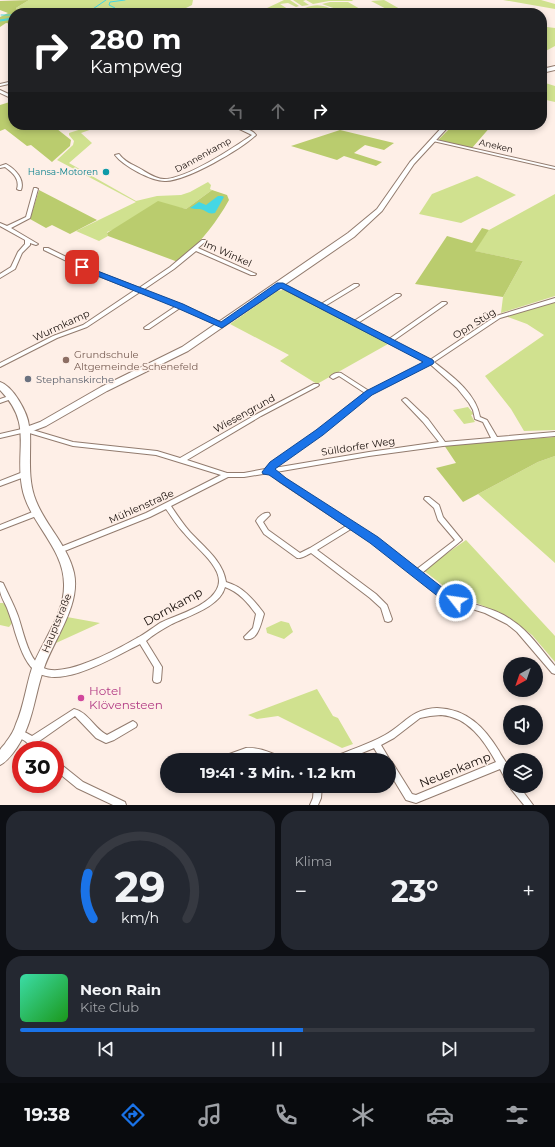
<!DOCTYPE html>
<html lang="de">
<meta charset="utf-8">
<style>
body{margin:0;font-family:Montserrat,sans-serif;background:#242831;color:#f1f3f6;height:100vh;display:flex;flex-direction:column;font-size:15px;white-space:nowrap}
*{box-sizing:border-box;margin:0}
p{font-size:13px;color:#9ea1a6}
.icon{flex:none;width:22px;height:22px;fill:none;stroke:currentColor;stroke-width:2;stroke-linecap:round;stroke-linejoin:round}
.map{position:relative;height:805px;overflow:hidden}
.sheet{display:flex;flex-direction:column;gap:6px;padding:6px;background:#0d0f14;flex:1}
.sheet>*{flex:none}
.guide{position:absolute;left:8px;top:8px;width:539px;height:122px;border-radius:16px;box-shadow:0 2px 6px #0003;background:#202124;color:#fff;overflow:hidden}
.needle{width:26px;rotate:220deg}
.tools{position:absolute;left:503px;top:657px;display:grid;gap:8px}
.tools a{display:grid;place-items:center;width:40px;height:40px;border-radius:50%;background:#171b24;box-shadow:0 2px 6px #0003;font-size:20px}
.speed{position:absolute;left:12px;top:741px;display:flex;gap:8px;font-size:20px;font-weight:700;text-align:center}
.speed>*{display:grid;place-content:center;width:52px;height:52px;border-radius:50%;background:#171b24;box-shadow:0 2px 6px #0003;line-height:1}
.speed .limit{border:6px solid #d22;background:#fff;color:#111}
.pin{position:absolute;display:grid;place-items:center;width:34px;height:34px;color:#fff;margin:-17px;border-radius:8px;box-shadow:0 2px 6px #0006}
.me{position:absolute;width:44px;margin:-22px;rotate:300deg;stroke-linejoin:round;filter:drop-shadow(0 0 3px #0008)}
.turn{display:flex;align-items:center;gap:14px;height:84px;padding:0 16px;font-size:18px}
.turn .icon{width:52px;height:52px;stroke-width:2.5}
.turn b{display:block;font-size:28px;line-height:34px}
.lanes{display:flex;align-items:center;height:38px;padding:0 16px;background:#0003;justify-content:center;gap:20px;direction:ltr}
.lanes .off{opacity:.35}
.big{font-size:30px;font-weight:700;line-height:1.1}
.sheet .tile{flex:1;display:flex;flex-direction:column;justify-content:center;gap:6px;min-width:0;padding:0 14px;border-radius:16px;background:#242831}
.sheet .dial{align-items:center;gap:0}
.dial svg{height:104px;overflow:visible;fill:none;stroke:#363941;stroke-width:7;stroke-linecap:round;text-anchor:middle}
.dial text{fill:#f1f3f6;stroke:none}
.song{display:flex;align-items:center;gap:12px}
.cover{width:48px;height:48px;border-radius:6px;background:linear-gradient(135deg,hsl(160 70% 55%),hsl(120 70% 35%))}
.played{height:4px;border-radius:2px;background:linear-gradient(90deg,#1a73e8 55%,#363941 55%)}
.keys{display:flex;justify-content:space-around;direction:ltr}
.heat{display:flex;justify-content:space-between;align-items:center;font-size:22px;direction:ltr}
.sheet .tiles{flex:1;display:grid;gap:6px;grid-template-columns:1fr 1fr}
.tile:last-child{grid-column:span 2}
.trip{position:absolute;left:160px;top:753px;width:236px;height:40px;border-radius:20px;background:#171b24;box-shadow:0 2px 6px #0003;font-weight:700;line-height:40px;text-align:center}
.tabs{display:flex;height:64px;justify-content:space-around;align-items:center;background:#090b0e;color:#9ea1a6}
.tabs .icon{width:28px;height:28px}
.tabs .on{color:#1a73e8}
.tabs b{font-size:18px;color:#f1f3f6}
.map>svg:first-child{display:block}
</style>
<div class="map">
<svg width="555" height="805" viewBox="0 0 555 805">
<rect width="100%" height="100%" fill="#feefe7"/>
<!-- green -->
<path fill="#d0e18f" d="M 29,0 L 193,0 L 192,5 L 178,12 L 181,13 L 175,13 L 171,10 L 154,13 L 19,13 L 16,8 Z
M 284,0 L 290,0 L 299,6 L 296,7 L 288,3 L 280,4 L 291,11 L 294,11 L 295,13 L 279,13 L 265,9 Z
M 293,0 L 352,0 L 353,1 L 329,1 L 313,4 L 306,0 L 303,1 L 309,5 L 302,6 Z
M 384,0 L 386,1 L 407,13 L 394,13 L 371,1 Z
M 503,0 L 541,0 L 555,4 L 555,9 Z
M 330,2 L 348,2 L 367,13 L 313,13 L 305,8 C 316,3 325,5 336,11 L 339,10 L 322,4 Z
M 547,27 L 555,28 L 555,46 L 542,53 L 542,30 Z
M 542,82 L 555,86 L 555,102 L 542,99 Z
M 91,126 L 95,128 L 81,133 L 92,143 L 69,163 L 136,201 L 157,196 L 181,195 L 190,192 L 208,182 L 211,185 L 210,189 L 212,190 L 186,209 L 176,207 L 107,232 L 108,236 L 99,241 L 76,231 L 136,202 L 57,160 L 73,145 L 74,141 L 69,135 L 69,133 Z
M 477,176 L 516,195 L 461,223 L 419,214 L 432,194 Z
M 555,194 L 555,296 L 501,313 L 503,297 L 523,261 L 474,251 L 489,230 Z
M 283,290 L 293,293 L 388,344 L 317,384 L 280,361 L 289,355 L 230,324 L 277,291 Z
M 555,302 L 555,430 L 524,431 L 511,409 L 485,376 L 544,335 L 527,324 L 505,316 Z
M 468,407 L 474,414 L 471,415 L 475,422 L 464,424 L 453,410 Z
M 555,456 L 555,563 L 478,494 L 538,462 Z
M 466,540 L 555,636 L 555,662 L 532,635 L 516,623 L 501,614 L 450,591 L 423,570 Z
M 0,603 L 3,603 L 6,605 L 13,622 L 9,627 L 0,625 Z
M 67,617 L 100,623 L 56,643 Z
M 281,621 L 289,623 L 293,632 L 284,639 L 267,633 L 266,628 Z
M 317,689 L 333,716 L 338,718 L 353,744 L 342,748 L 278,716 L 257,719 L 248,715 Z"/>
<!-- forest -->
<path fill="#bacc6e" d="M 29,0 L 16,8 L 19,13 L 13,13 L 13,24 L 6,23 L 0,27 L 0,17 L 8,13 L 0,10 L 0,1 Z
M 13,101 L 13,125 L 52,125 L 71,140 L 70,146 L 52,162 L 31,145 L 27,146 L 5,129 L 0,131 L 0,105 Z
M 453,125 L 492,125 L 472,148 L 440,141 L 439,139 Z
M 340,130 L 394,143 L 384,150 L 365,145 L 354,153 L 382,162 L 376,166 L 344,156 L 337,160 L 291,146 Z
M 39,190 L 97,220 L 70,234 L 52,225 L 46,228 L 30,219 Z
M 212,190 L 227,195 L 229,200 C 215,225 199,244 178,262 L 108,236 L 107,233 L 158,201 L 186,209 Z
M 482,228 L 489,230 L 475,251 L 523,261 L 503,297 L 415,284 L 447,236 L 472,243 Z
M 555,437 L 555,456 L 538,462 L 463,502 L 436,468 L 456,463 L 444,445 Z"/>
<!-- water -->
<path fill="#45d7e4" d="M 218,196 L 222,196 L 224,197 L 215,213 C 208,215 206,210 200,209 C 196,209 194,209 190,208 L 199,202 L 206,205 Z"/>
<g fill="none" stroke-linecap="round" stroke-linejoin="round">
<!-- stream -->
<path stroke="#45d7e4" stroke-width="1" d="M 87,13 L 106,0
M 102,13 L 115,10 L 115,8 L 109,5 L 110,2 L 125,0
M 1,15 L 13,15
M 0,20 L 13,18
M 0,21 L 13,19"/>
<defs>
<path id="street" d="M 13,81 L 13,83 L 0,86 L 0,84 Z
M 0,90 L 13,96 L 13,99 L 0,93 Z
M 231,125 C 238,125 252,129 256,135 C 240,150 188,180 166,181 C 153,182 123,166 115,155 L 119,154 C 124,161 131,164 139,168 C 146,172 155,179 164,179 C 186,179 233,148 252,135 Z
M 433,125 L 441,125 L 447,127 L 445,128 Z
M 432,139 L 555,167 L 555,169 L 433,141 L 432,141 Z
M 6,164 C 15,169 25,179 21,190 L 19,190 L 17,189 C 20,179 13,173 5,167 L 0,168 L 0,166 Z
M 34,188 L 36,188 L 38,189 L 30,218 L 11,228 L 38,244 L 36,245 L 30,243 L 30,245 L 22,253 L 15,269 L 0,278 L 0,274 L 11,267 L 18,252 L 25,244 L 25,240 L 0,226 L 0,223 L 7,226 L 26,217 Z
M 202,240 L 206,240 L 206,241 L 198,248 L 256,274 L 255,275 L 251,275 L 196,251 L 174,269 L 143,290 L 182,305 L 224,324 L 225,325 L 224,326 L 220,326 L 180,308 L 149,329 L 145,329 L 144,328 L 145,327 L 176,306 L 140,292 L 87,327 L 57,338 L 0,367 L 0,363 L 53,336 L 83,325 L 135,290 L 91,273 L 44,250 L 44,248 L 48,248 L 95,271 L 139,288 L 170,267 Z
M 280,283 L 321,304 L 354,284 L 358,284 L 359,285 L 358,286 L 325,306 L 354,321 L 396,294 L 400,294 L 401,295 L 400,296 L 358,323 L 389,339 L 442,302 L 446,302 L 447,303 L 446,304 L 393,341 L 430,360 L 496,316 L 555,298 L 555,302 L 500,318 L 434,362 C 452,376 476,393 480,417 L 487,420 L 497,437 L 555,432 L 555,436 L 443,446 L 369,456 L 276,472 L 284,478 L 352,523 L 354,523 L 355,525 L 390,548 L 417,569 L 455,540 L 438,520 L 434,508 L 424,499 L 425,497 L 429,497 L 439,505 L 443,517 L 462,540 L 422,573 C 434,583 445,594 459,599 C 478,606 497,609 513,621 C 529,631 542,651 555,666 L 555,674 L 552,673 L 517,632 L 507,624 L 485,613 L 453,603 L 441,597 L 386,552 L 351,529 L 317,550 L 376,594 L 387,605 L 392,619 L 391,621 L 388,622 L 385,621 L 381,608 L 370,598 L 311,553 C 307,555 301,559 297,558 L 264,534 L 256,521 C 258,517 264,512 269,513 L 270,515 L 263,522 L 268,530 L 300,553 L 310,548 L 346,526 L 280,482 L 269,473 L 244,477 L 228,477 L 171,506 C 177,515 183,524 190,532 C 204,547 223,561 226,582 C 243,587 252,598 263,612 L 264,614 C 261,623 258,642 245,639 L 244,637 L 253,628 L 256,614 C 248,603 239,592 225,587 C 220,607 188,616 172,624 C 163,629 154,634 146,641 L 162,667 L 161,680 L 160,682 L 157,683 L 154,682 L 153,680 L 154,667 L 140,644 C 116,656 58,692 34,670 C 24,661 19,644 15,632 C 13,624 10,616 7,608 C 5,603 1,597 0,591 C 0,589 0,585 0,582 L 3,583 C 8,594 14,605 18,616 C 23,630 28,659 42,667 C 62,680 118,649 137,638 C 145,634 152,628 160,623 C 176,615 197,610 211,597 C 215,593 219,587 219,581 C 219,564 194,546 184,533 C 177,526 172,517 166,509 L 150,517 L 62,552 L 60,553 L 58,552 L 56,550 L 58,548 L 146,513 L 221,475 L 156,455 L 73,446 L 26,432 L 0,438 L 0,434 L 26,428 L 73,442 L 157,451 L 180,458 L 257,414 L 314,384 L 318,384 L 319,385 L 318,386 L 261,416 L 187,460 L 227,473 L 244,473 L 265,469 L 271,463 L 317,431 L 365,393 L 339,376 L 333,379 L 330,377 C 332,374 337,372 341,373 L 369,391 L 426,362 L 278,286 L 277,285 L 278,284 ZM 430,364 L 457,388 L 469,403 L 473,410 L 475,419 L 483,422 L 491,438 L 445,442 L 428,419 L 407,399 L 405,398 L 402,400 L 403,401 L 423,422 L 439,442 L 369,452 L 274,468 L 321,433 L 371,394 Z
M 12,395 L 14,396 L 15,397 L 14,398 L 0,403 L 0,399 Z
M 23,472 L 27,472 L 28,474 L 27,476 L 0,486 L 0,481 Z
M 35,511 L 39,511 L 40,513 L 39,515 L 0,530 L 0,525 Z
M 437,708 C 467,709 484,727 499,751 C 502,757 508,764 510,770 C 511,774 510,779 510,783 L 507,782 L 500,769 L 416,803 L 406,800 L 389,772 L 389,760 L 381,760 L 374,748 L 345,760 L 332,760 L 333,757 C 350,750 369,744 385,735 C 405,724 411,709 437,708 ZM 441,715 C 468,717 484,740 496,762 L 416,795 L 412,794 L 392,762 L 390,761 L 390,760 L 381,745 L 394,738 L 420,718 L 430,716 Z
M 74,709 C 88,712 94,728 107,735 L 133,721 L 136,723 L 137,725 L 136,727 L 114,740 L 106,743 L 96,738 L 75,716 L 38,742 L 44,747 L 45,750 L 35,750 L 25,741 L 16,736 L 15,733 L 16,730 L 19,729 L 32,736 Z
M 246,748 C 259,747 269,752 281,757 L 282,760 L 269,760 L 262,757 L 251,755 L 234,760 L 220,760 L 221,757 Z
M 55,761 L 58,762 L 83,782 L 125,802 L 126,805 L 113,805 L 77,788 L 55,770 Z
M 510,785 L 519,786 L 533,805 L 524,805 L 511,789 Z
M 314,786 L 322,786 L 321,798 L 318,805 L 310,805 L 313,798 Z"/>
<path id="secondary" d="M 555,66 L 555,70 L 542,73 L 542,69 Z
M 444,125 L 450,125 L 414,164 L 382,211 L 354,237 L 188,351 L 107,391 L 46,426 L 30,432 C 31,455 27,479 36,501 C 46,526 68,546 74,573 C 81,605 54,639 44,668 C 34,696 33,728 13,753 C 9,758 6,762 0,765 C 0,760 0,753 0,750 C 1,747 5,745 6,742 C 10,737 14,731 16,724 C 24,706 26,686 32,668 C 42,641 65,614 64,584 C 64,547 28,522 22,487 C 15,447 33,424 0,390 L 0,382 C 13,386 28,413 29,426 L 40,422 L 101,387 L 182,347 L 348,233 L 377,209 L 410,162 Z"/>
</defs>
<!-- street casing -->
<use href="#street" stroke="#927b6e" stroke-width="2"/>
<!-- secondary casing -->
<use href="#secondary" stroke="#927b6e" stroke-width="2"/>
<!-- street -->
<use href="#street" fill="#fff" fill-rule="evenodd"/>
<!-- secondary -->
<use href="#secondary" fill="#fff" fill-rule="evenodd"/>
</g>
<!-- route -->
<path fill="#1a73e8" stroke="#114b97" d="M 82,265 L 183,304 L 221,322 L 277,283 L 283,283 L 433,360 L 434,362 L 433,364 L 372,395 L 323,435 L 275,469 L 286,478 L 378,537 L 448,592 L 460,598 L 462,601 L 460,604 L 456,605 L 440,598 L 370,543 L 269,475 L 263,474 L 262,472 L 270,462 L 316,430 L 366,391 L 423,362 L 281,288 L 222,328 L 177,308 L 80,269 L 79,267 Z"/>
<!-- markers -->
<circle fill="#0f9aa8" stroke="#feefe7" stroke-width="1.5" cx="106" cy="172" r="4"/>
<circle fill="#8d6e63" stroke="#feefe7" stroke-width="1.5" cx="66" cy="360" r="4"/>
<circle fill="#6b7280" stroke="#feefe7" stroke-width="1.5" cx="28" cy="379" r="4"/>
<circle fill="#d1479c" stroke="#feefe7" stroke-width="1.5" cx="81" cy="698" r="4"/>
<g text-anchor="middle" stroke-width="3" stroke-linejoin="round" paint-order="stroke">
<!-- far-street labels -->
<g font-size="9" fill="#170e0a" stroke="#feefe7">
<text transform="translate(496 146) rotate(13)" y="3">Aneken</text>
<text transform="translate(203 155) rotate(-29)" y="3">Dannenkamp</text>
</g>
<!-- far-culture labels -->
<g font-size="9" fill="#0d838f" stroke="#feefe7" text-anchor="end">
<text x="98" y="175">Hansa-Motoren</text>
</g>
<!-- street labels -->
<g font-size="10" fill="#170e0a" stroke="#feefe7">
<text transform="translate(228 253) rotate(24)" y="4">Im Winkel</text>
<text transform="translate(474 323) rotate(-32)" y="4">Opn Stüg</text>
<text transform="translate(61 325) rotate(-25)" y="4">Wurmkamp</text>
<text transform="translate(244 413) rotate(-29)" y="4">Wiesengrund</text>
<text transform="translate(358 446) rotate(-9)" y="4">Sülldorfer Weg</text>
<text transform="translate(141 506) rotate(-24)" y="4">Mühlenstraße</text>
<text transform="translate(56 623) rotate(-68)" y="4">Hauptstraße</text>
</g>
<!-- education labels -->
<g font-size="10" fill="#785e54" stroke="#feefe7" text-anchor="start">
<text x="74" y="358">Grundschule<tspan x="74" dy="12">Altgemeinde Schenefeld</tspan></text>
</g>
<!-- worship labels -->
<g font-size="10" fill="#5b616d" stroke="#feefe7" text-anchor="start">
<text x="36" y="383">Stephanskirche</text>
</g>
<!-- near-street labels -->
<g font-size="12" fill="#170e0a" stroke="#feefe7">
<text transform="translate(173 607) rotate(-29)" y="4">Dornkamp</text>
<text transform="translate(455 770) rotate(-22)" y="4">Neuenkamp</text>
</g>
<!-- near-hotel labels -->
<g font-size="12" fill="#b23c85" stroke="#feefe7" text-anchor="start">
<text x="89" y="695">Hotel<tspan x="89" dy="14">Klövensteen</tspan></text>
</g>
</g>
</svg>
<div class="tools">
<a><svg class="needle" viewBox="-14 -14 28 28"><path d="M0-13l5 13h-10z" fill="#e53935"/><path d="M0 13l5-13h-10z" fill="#9ea1a6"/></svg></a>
<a><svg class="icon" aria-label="sound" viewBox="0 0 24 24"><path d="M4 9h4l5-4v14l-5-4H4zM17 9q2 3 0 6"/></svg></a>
<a><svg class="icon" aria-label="layers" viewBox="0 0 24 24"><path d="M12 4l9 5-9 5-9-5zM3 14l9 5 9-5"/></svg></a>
</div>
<div class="speed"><div class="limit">30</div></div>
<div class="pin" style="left:82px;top:267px;background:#d93025"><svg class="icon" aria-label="arrive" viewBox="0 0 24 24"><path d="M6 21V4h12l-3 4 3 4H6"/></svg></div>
<svg class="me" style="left:456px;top:601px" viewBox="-20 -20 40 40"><circle r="17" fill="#1a73e8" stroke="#fff" stroke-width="3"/><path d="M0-11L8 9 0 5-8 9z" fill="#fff"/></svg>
<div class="trip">19:41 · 3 Min. · 1.2 km</div>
<div class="guide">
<div class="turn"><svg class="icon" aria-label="right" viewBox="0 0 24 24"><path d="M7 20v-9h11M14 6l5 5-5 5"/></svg><div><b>280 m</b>Kampweg</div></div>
<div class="lanes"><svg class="icon off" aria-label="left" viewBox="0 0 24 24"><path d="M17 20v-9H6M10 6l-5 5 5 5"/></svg><svg class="icon off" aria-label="ahead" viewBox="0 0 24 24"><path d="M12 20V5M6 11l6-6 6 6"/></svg><svg class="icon" aria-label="right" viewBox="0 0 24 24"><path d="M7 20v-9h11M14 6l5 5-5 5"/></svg></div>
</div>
</div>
<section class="sheet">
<div class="tiles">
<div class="tile dial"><svg viewBox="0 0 100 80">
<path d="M14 69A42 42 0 1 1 86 69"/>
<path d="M14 69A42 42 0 0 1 10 34" stroke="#1a73e8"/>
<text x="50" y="56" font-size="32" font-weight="700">29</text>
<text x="50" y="72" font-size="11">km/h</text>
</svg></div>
<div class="tile"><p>Klima</p>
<div class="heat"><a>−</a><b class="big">23°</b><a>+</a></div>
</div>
<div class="tile">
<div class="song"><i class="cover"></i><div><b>Neon Rain</b><p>Kite Club</p></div></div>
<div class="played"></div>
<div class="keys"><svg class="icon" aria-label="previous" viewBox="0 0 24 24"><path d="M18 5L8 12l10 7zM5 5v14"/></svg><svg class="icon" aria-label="pause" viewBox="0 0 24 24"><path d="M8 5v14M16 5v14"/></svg><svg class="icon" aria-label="next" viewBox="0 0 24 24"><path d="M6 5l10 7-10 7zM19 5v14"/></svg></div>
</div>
</div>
</section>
<nav class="tabs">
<b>19:38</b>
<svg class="icon on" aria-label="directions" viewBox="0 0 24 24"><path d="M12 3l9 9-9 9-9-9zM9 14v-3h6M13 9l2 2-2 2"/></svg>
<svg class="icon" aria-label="music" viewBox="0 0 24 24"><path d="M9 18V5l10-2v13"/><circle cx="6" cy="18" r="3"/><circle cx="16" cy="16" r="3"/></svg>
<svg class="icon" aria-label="phone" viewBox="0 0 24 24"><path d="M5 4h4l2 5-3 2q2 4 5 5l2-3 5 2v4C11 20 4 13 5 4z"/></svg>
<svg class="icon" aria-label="climate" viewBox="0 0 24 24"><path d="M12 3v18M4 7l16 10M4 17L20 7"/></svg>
<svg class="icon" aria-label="car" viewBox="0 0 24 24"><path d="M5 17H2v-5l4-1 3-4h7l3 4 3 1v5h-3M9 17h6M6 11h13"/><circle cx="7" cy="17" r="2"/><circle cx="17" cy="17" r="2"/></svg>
<svg class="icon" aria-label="filters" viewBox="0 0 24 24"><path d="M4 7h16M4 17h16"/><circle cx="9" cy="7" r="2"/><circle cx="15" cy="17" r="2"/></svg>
</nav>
